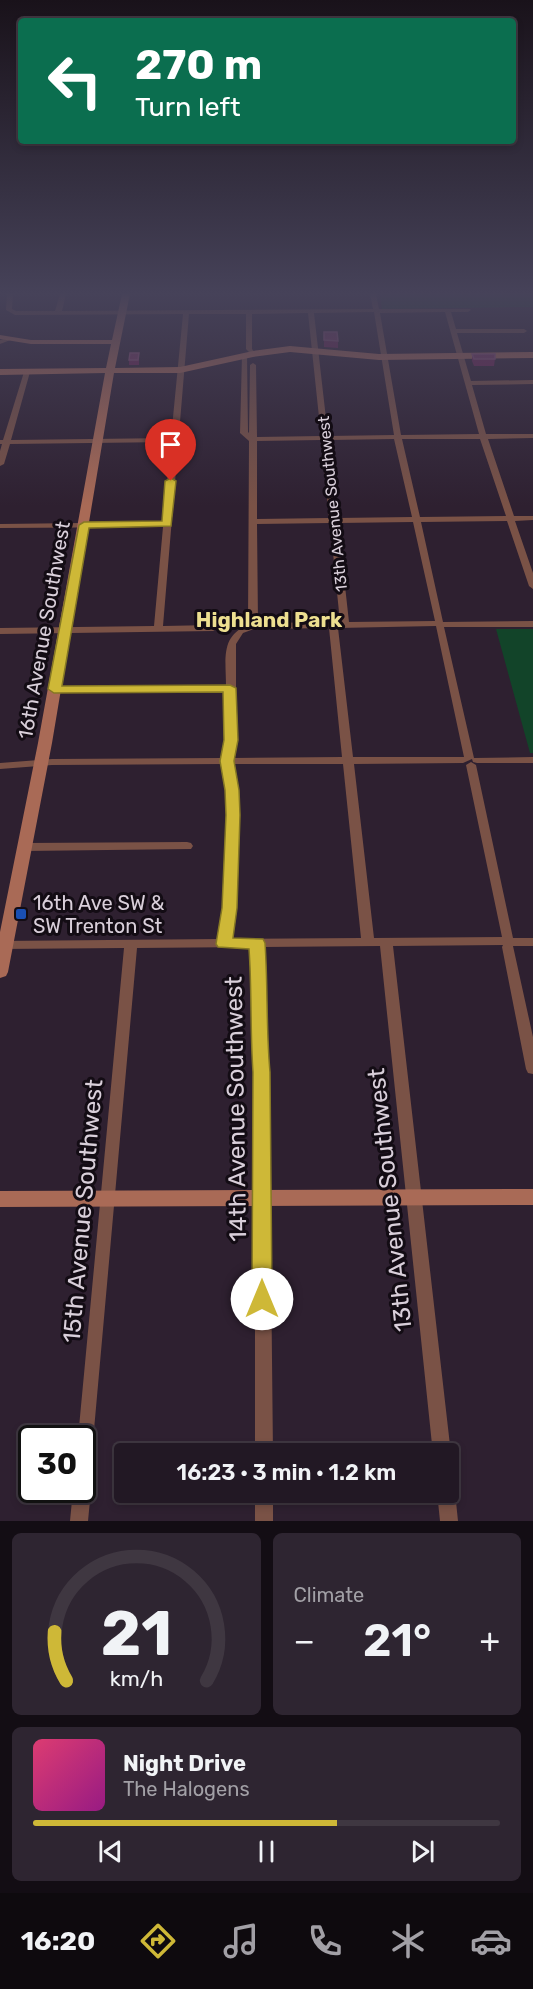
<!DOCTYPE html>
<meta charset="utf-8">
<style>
body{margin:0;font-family:Rubik,sans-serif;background:#2e2531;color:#f1f3f6;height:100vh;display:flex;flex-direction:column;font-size:22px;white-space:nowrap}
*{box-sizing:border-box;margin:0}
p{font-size:20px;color:#a2a0a6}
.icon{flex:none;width:33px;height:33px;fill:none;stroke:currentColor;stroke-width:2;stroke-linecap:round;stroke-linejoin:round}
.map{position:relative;height:1521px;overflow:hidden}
.details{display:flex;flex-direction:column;gap:12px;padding:12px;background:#130d14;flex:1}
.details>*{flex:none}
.banner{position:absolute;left:18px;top:18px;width:498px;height:126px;border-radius:6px;box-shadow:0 3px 9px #0003,0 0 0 2px #3f3741;background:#0b6e4f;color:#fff;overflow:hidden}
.speed{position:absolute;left:18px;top:1425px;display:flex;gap:12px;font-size:30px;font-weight:700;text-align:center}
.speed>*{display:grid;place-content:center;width:78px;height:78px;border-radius:50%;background:#221824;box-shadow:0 3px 9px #0003,0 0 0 2px #3f3741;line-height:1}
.speed .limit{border:3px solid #111;border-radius:9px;background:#fff;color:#111}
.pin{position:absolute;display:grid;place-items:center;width:51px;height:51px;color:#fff;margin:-62px -26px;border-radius:50% 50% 50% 0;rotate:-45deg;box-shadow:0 0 6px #0007}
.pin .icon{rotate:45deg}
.me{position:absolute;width:66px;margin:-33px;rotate:0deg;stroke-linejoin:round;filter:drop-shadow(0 0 4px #0008)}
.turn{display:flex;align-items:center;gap:21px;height:126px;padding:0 18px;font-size:27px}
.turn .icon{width:78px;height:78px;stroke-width:2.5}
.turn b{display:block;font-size:42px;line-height:51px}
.big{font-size:45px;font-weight:600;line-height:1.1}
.details .widget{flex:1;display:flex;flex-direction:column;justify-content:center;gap:9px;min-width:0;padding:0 21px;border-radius:9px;background:#2e2531}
.details .dial{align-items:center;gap:0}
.dial svg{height:156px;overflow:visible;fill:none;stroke:#3f3741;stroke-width:7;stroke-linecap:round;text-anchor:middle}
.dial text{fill:#f1f3f6;stroke:none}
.song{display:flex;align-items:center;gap:18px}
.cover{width:72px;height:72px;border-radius:9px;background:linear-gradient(135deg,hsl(340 70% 55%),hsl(310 70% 35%))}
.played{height:6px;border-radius:3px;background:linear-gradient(90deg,#ceb837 65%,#3f3741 65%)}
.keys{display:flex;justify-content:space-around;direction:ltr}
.heat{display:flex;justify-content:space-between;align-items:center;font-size:33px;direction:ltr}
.details .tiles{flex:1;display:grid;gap:12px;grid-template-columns:1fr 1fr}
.widget:last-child{grid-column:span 2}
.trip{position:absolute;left:114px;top:1443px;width:345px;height:60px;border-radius:6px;background:#221824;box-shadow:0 3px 9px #0003,0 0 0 2px #3f3741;font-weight:600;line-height:60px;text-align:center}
.menu{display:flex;height:96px;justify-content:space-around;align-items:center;background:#0e0a0e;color:#a2a0a6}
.menu .icon{width:42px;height:42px}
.menu .current{color:#ceb837}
.menu b{font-size:27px;color:#f1f3f6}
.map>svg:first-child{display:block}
</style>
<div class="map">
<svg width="533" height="1521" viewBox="0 0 533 1521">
<rect width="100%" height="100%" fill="#2e2030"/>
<!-- green -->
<path fill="#124429" d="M 380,294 L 533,294 L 533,307 L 382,309 Z
M 496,629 L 533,629 L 533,753 L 530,753 Z"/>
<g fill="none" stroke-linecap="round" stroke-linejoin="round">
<!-- street -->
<path fill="#7a5246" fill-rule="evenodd" d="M 7,294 L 13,294 L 12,309 L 16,311 L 55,311 L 60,294 L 66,294 L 62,311 L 373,309 L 370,294 L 376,294 L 379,309 L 470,309 L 471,310 L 468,312 L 451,312 L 456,329 L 524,329 L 527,331 L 524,333 L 457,333 L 471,381 L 533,380 L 533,384 L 472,385 L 486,434 L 533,434 L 533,438 L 488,439 L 514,516 L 533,516 L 533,520 L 515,521 L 533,573 L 533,589 L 529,586 L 507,521 L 421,522 L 443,622 L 533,621 L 533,627 L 444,627 L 474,758 L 533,757 L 533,763 L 477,763 L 473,762 L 472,759 L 463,763 L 354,764 L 374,938 L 502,937 L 466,765 L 471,762 L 476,765 L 513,938 L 533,938 L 533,946 L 513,946 L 533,1037 L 533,1074 L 528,1073 L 526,1069 L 502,947 L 503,945 L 393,946 L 451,1454 L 448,1459 L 448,1454 L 433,1454 L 380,946 L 263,947 L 269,1072 L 273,1454 L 255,1454 L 255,1072 L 251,947 L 137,948 L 89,1486 L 91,1490 L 88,1521 L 70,1521 L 73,1490 L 82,1490 L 82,1438 L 78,1438 L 124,948 L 0,949 L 0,941 L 219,939 C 229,881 228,822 223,764 L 52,765 L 0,769 L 0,763 L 52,759 L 222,758 L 226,740 L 226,692 L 54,692 L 49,689 L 54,686 L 226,686 C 226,660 220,636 248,625 L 249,441 L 240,433 L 242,355 L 247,356 L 248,432 L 249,433 L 250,365 L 253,363 L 256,365 L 257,437 L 321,436 L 308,313 L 252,314 L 252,349 L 256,354 L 253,356 L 246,349 L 246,314 L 189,314 L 163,626 L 213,625 L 218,628 L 213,631 L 0,634 L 0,628 L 154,626 L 163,527 L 0,528 L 0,524 L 163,522 L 171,442 L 10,444 L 4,464 L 0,466 L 0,451 L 2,444 L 0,444 L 0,440 L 3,440 L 24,372 L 27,370 L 30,372 L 11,440 L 171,438 L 183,314 L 15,315 L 6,310 ZM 374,312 L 394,435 L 328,436 L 314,313 ZM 445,312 L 479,434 L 401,435 L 380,313 ZM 394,439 L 412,517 L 337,518 L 329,440 ZM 402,439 L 480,439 L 506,516 L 420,517 ZM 321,440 L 329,518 L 257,519 L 257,441 ZM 413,522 L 435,621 L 349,622 L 338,523 ZM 330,523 L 340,622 L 258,623 L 257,524 ZM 436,626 L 464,757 L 353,757 L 338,628 ZM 329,628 L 342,757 L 233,758 L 236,740 L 236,644 L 243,633 L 254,629 ZM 233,764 L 343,764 L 361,938 L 231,939 C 240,881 239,822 233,764 Z
M 8,338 L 13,339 L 0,344 L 0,340 Z
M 187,842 L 191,843 L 193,846 L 191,849 L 25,851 L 19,847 L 25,843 Z
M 448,1484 L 452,1486 L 455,1492 L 458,1521 L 440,1521 L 437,1492 L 448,1492 Z
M 255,1492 L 273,1492 L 273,1521 L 255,1521 Z"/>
<!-- secondary -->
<path fill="#a96a56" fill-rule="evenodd" d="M 122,294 L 130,294 L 115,368 L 180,367 L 253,351 L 290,346 L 379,354 L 533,352 L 533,358 L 379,360 L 290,352 L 253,357 L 180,373 L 114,373 L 52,743 L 8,972 L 6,976 L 0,978 L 0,932 L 38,743 L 105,373 L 0,375 L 0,369 L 106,368 L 111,344 L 31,344 L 0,339 L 0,335 L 31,340 L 112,340 Z
M 533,1189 L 533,1205 L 0,1207 L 0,1191 Z"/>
</g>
<!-- wall -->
<path fill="#702253" d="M 324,332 L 338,341 L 338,348 L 324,347 Z
M 139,353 L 139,365 L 129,365 L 129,360 Z
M 472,354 L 495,359 L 494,366 L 474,366 L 472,361 Z"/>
<!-- building -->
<path fill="#7b3562" stroke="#8a4d74" stroke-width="1.5" d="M 324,332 L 337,332 L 338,341 L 324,340 Z
M 130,353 L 139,353 L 138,360 L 129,360 Z
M 472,354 L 495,354 L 495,359 L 474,359 Z"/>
<!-- sky -->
<linearGradient id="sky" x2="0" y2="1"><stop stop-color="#19121a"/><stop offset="0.58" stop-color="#464259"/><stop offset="1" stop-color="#464259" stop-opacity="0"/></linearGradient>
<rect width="533" height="506" fill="url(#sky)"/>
<!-- route -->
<path fill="#ceb837" stroke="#867824" stroke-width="1.5" d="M 171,478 L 176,481 L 171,526 L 89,528 L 62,686 L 230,685 L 236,688 L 238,740 L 234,761 L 239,790 L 240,815 L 237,908 L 233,938 L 263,939 L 265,943 C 268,986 266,1029 270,1072 L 272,1299 L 269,1305 L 262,1308 L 255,1305 L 252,1299 L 253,1072 C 250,1031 252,990 249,949 L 218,947 L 216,944 L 222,908 L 226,815 L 225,790 L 220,761 L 224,740 L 223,692 L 54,693 L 48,689 L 79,525 L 84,522 L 162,521 L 165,481 Z"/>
<!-- markers -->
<rect fill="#1a4fb4" stroke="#130c14" stroke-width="2" x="15" y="908" width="12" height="12" rx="3"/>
<g text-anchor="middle" stroke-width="6" stroke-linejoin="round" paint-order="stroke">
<!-- far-street labels -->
<g font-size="16" fill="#d9cfda" stroke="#130c14">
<text transform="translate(332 504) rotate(-96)" y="6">13th Avenue Southwest</text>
</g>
<!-- street labels -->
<g font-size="20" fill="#d9cfda" stroke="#130c14">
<text transform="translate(44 630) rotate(-80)" y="7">16th Avenue Southwest</text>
</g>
<!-- poi labels -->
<g font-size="20" fill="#d9cfda" stroke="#130c14" text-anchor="start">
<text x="33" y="910">16th Ave SW &amp;<tspan x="33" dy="23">SW Trenton St</tspan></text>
</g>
<!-- neighbourhood labels -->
<g font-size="21" font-weight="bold" fill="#eddf90" stroke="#130c14">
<text x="269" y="627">Highland Park</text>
</g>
<!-- near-street labels -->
<g font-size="24" fill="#d9cfda" stroke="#130c14">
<text transform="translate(236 1109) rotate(-91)" y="8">14th Avenue Southwest</text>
<text transform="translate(390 1200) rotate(-96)" y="8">13th Avenue Southwest</text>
<text transform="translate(83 1211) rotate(-85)" y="8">15th Avenue Southwest</text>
</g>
</g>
</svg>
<div class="speed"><div class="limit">30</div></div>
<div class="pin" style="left:171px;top:481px;background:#d93025"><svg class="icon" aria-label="arrive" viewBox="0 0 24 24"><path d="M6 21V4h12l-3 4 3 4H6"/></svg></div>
<svg class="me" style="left:262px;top:1299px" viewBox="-20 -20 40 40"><circle r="19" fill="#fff"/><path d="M0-13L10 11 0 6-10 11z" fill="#ceb837"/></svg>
<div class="trip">16:23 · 3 min · 1.2 km</div>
<div class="banner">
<div class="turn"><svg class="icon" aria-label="left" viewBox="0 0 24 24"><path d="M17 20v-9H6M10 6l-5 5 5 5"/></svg><div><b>270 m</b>Turn left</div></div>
</div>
</div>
<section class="details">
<div class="tiles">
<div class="widget dial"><svg viewBox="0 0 100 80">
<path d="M14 69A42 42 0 1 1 86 69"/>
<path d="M14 69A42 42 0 0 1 8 44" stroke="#ceb837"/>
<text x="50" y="56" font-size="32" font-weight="700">21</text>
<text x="50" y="72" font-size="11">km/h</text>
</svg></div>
<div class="widget"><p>Climate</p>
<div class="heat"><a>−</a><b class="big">21°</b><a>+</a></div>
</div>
<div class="widget">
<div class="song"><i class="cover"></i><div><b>Night Drive</b><p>The Halogens</p></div></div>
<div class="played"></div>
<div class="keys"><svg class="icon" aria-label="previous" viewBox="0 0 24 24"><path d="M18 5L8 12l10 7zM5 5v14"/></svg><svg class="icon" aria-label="pause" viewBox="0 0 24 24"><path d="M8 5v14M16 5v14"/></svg><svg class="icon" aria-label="next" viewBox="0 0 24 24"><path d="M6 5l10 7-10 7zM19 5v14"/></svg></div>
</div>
</div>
</section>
<nav class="menu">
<b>16:20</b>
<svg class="icon current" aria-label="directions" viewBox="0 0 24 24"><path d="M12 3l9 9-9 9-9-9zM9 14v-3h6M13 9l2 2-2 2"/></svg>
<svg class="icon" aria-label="music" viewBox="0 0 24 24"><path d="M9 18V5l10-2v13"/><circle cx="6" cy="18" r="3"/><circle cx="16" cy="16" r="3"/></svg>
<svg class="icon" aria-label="phone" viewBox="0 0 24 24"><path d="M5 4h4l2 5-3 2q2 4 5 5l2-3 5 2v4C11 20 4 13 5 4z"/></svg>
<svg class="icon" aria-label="climate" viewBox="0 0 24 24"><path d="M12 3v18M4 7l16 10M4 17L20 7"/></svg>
<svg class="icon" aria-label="car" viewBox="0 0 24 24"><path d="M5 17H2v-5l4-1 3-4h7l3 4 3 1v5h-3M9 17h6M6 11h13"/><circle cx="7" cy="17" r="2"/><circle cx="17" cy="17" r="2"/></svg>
</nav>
